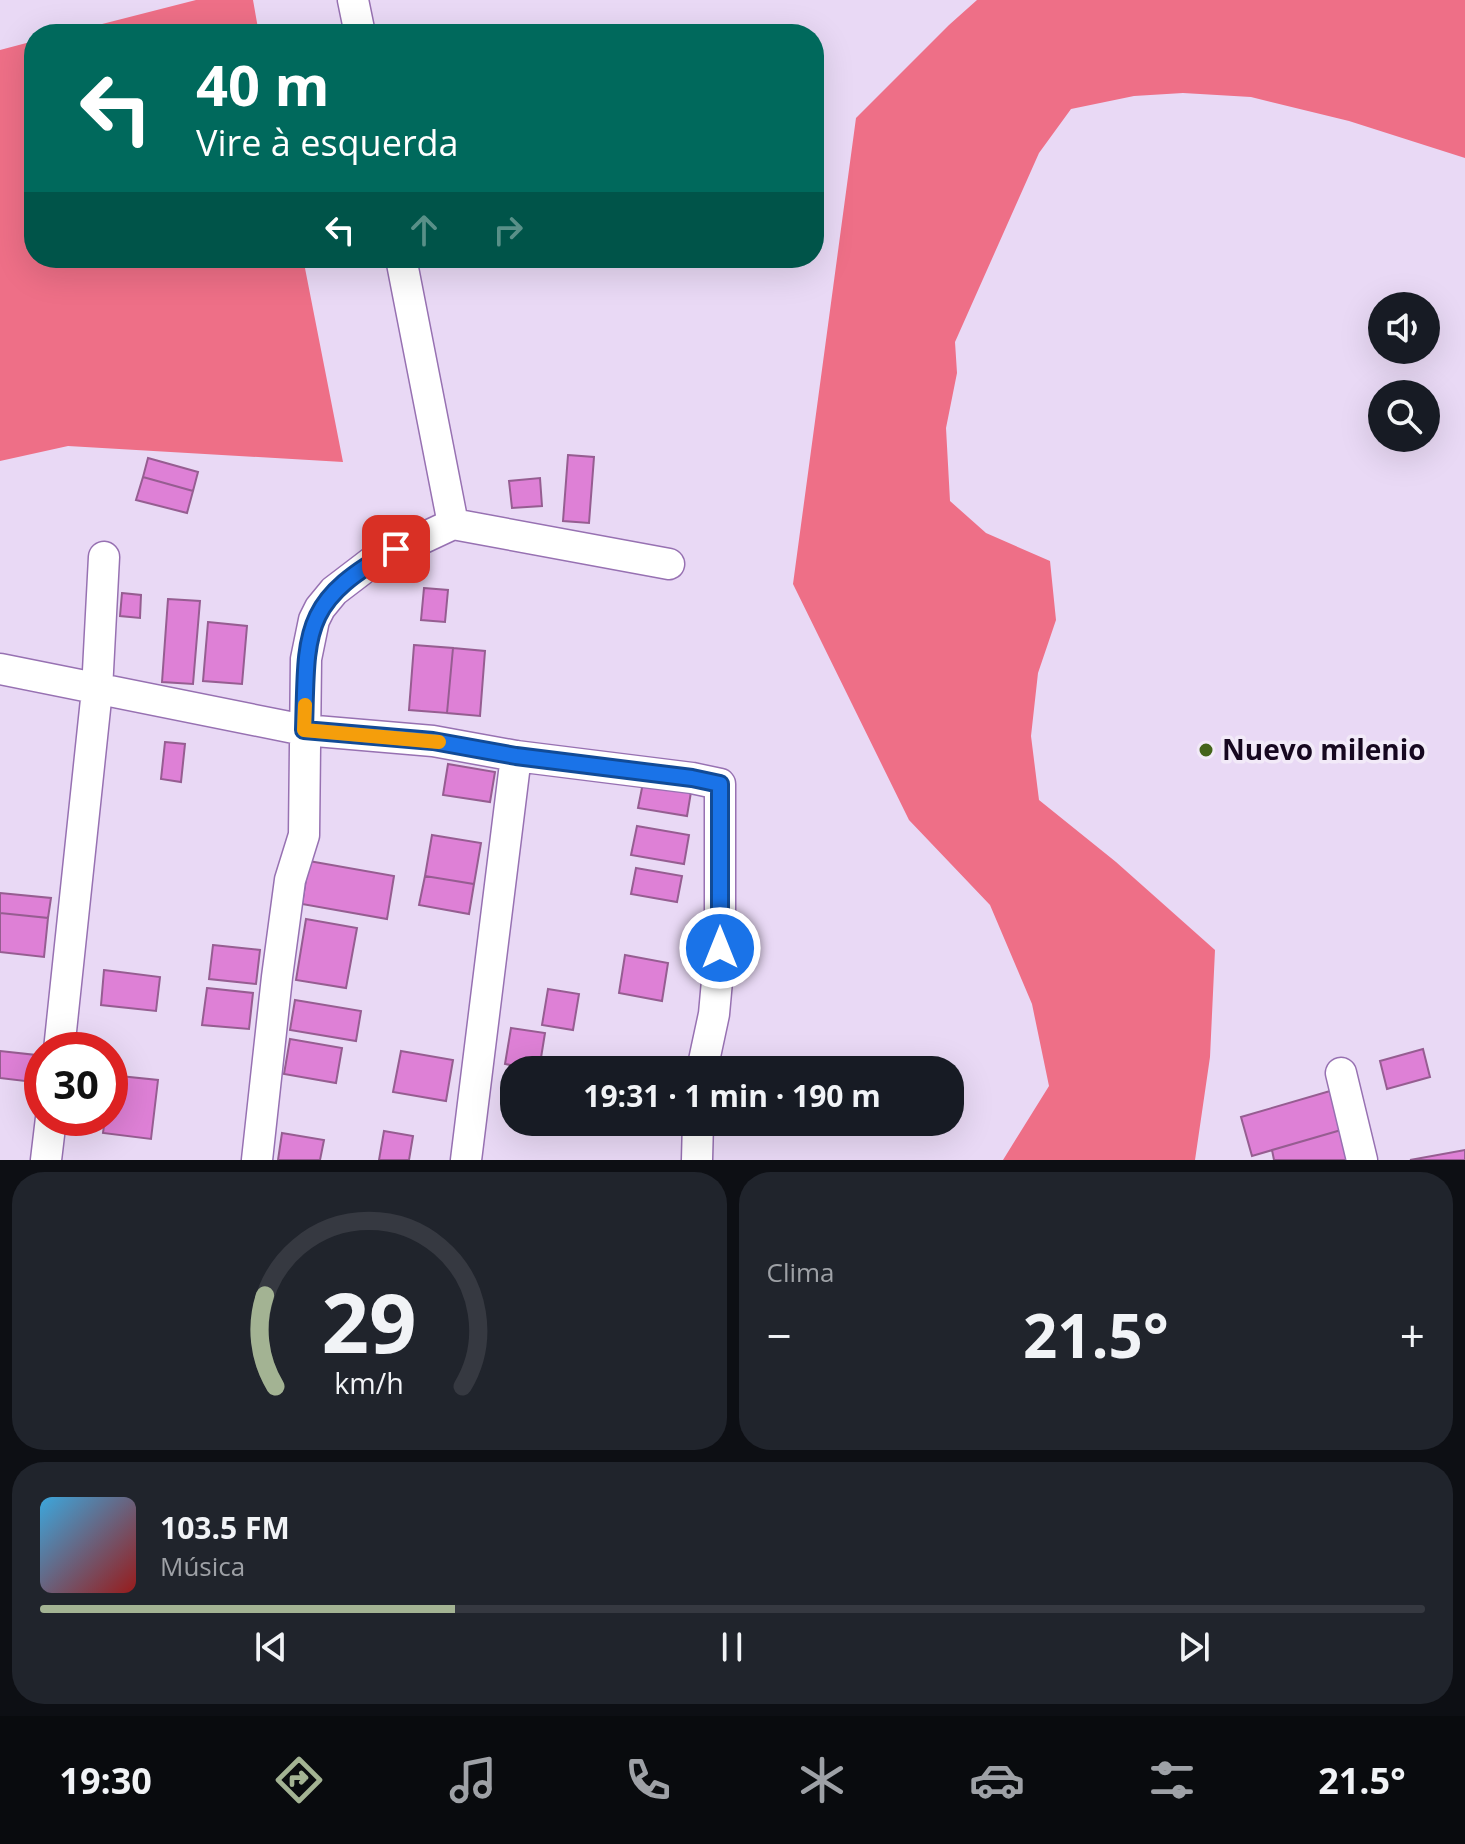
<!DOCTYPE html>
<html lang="pt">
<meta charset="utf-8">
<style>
body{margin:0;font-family:"Open Sans",sans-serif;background:#20242c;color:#f1f3f6;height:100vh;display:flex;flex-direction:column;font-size:30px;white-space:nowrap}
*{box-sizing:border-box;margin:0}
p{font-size:26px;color:#9ea1a6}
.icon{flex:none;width:44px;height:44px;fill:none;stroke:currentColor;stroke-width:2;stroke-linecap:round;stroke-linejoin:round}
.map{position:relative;height:1160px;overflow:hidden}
.drawer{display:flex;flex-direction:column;gap:12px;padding:12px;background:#0d0f14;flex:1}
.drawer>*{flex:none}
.top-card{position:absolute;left:24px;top:24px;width:800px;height:244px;border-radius:32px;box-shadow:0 8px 32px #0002;background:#00695c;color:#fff;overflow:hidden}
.buttons{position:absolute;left:1368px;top:292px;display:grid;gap:16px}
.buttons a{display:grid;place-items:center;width:72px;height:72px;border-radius:50%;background:#171b24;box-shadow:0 8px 32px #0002;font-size:40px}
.speed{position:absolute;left:24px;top:1032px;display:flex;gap:16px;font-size:40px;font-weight:700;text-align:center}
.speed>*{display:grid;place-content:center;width:104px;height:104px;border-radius:50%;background:#171b24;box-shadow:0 8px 32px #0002;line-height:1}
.speed .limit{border:12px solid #d22;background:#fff;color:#111}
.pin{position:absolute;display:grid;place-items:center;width:68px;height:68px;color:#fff;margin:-34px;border-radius:16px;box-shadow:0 4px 12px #0006}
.me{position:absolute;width:88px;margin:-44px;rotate:0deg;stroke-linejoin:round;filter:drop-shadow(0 0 6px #0008)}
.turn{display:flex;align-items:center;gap:28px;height:168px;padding:0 40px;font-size:36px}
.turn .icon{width:104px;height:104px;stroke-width:2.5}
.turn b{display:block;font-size:56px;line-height:68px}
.lanes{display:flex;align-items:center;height:76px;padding:0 40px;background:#0003;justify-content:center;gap:40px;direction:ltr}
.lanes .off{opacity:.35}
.big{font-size:60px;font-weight:700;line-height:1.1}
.drawer .widget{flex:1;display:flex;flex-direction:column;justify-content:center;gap:12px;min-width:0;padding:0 28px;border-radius:32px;background:#20242c}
.drawer .dial{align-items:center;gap:0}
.dial svg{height:208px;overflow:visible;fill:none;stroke:#363941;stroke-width:7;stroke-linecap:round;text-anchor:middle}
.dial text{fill:#f1f3f6;stroke:none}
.song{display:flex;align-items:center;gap:24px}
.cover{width:96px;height:96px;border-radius:12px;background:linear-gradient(135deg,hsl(200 70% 55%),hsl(0 70% 35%))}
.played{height:8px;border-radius:4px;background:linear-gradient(90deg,#a3b393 30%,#363941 30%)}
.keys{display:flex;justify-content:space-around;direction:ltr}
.heat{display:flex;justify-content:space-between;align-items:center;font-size:44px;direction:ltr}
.drawer .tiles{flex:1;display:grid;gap:12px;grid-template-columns:1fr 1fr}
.widget:last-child{grid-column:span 2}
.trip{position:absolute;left:500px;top:1056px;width:464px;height:80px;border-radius:32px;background:#171b24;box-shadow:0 8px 32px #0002;font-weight:700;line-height:80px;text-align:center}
.menu{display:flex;height:128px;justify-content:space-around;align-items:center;background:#090b0e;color:#9ea1a6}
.menu .icon{width:56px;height:56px}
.menu .active{color:#a3b393}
.menu b{font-size:36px;color:#f1f3f6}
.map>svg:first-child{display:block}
</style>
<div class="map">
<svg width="1465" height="1160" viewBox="0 0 1465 1160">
<rect width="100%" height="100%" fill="#e9d9f5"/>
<!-- forest -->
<path fill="#ee6f87" d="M 196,0 L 253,0 L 259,34 L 63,34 Z
M 977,0 L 1465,0 L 1465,158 L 1349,121 L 1251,97 L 1183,93 L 1134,96 L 1071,109 L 1039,153 L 955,342 L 957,373 L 946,428 L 950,501 L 986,533 L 1050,561 L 1056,620 L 1038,673 L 1031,736 L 1039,800 L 1116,862 L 1215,950 L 1210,1057 L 1195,1160 L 1003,1160 L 1049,1086 L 1032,1004 L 990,905 L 909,820 L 793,584 L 856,118 L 949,25 Z
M 34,41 L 34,258 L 303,258 L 343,462 L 68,446 L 0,461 L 0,50 Z"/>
<!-- building -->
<path fill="#de80d6" stroke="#965d91" stroke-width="2" d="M 568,455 L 594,457 L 589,523 L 563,521 Z
M 148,458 L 198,472 L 193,491 L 143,477 Z
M 143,477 L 193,491 L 187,513 L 136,500 Z
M 540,478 L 542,506 L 512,508 L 509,481 Z
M 424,588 L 448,590 L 445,622 L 421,620 Z
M 122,593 L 141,595 L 140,618 L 120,616 Z
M 168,599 L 200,601 L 193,684 L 162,682 Z
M 208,622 L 247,626 L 242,684 L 203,681 Z
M 414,645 L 453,648 L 447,713 L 409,710 Z
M 453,648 L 485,651 L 480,716 L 447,713 Z
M 165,742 L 185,744 L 181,782 L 161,779 Z
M 448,764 L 495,772 L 490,802 L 443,795 Z
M 644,778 L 692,786 L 687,816 L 638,808 Z
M 637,826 L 689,835 L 684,864 L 631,855 Z
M 432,835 L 481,843 L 474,884 L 425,876 Z
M 309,861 L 394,876 L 387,919 L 302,904 Z
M 636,868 L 682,876 L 677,902 L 631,894 Z
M 425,876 L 474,884 L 469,914 L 419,905 Z
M 0,893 L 51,898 L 48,918 L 0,913 Z
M 0,913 L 48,918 L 44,957 L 0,952 Z
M 306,919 L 357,928 L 346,988 L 296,980 Z
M 213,945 L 260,950 L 256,984 L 209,979 Z
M 625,955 L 668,963 L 662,1001 L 619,993 Z
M 104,970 L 160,977 L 156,1011 L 101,1005 Z
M 207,988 L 253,993 L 249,1029 L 202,1025 Z
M 548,989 L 579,994 L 573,1030 L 542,1025 Z
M 295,1000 L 361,1011 L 356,1041 L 290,1030 Z
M 511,1028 L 545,1033 L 539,1070 L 505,1064 Z
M 290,1039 L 342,1048 L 336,1083 L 284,1074 Z
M 1423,1049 L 1430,1077 L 1387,1089 L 1380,1061 Z
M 0,1051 L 36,1055 L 33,1082 L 0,1078 Z
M 401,1051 L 453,1060 L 446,1101 L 393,1092 Z
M 110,1075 L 158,1080 L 151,1139 L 103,1133 L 105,1118 L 110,1118 Z
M 1330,1091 L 1341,1130 L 1252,1156 L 1241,1117 Z
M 1341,1130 L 1350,1160 L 1274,1160 L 1272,1150 Z
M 384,1131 L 413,1136 L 409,1160 L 379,1160 Z
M 282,1133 L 324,1140 L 320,1160 L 278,1160 Z
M 1465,1150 L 1465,1160 L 1410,1160 Z"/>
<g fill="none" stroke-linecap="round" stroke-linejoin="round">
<defs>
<path id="street" d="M 353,0 L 360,34
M 453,524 L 669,564
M 0,669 L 304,730 L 433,741 L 516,756 L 692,778 L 720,784 L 720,948 L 714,1014 L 702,1070
M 59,1050 L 97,690 L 104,557
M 1341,1073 L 1362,1160
M 46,1160 L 51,1118
M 257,1160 L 277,977 L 290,880 L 304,835 L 306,659 L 314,620 L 320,608 L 334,591 L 372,562 L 453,524 L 401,258
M 466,1160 L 516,756
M 697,1160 L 698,1122"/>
</defs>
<!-- street casing -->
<use href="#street" stroke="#9771b2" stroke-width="33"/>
<!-- street -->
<use href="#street" stroke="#fff" stroke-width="30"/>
</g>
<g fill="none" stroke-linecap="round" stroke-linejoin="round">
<defs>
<path id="route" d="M 396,549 C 300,601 307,631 304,730 L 433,741 L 516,756 L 692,778 L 720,784 L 720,948"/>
</defs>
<!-- route casing -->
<use href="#route" stroke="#114b97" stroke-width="20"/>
<!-- route -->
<use href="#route" stroke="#1a73e8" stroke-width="14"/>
<!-- slow -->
<path stroke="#f59e0b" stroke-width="14" d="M 305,705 L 304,730 L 439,742"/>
</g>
<!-- markers -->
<circle fill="#44641a" stroke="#f2eaf8" stroke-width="3" cx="1206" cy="750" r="8"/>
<g text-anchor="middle" stroke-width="7" stroke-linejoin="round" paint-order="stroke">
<!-- poi labels -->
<g font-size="28" font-weight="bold" fill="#170820" stroke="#f2eaf8" text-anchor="start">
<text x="1222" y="760">Nuevo milenio</text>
</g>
</g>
</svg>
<div class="buttons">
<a><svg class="icon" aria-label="sound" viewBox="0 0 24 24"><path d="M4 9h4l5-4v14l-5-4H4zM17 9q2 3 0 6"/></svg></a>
<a><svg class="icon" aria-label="search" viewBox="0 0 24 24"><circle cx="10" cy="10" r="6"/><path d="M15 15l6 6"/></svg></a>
</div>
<div class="speed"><div class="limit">30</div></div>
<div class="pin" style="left:396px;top:549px;background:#d93025"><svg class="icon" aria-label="arrive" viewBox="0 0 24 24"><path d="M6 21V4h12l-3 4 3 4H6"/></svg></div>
<svg class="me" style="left:720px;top:948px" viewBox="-20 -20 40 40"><circle r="17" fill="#1a73e8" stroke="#fff" stroke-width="3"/><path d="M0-11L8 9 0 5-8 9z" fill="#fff"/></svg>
<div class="trip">19:31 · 1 min · 190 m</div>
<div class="top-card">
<div class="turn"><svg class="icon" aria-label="left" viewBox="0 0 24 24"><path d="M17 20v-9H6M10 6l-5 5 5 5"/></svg><div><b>40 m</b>Vire à esquerda</div></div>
<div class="lanes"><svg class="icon" aria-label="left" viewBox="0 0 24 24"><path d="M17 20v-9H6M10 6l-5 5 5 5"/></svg><svg class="icon off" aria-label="ahead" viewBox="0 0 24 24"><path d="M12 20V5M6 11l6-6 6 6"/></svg><svg class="icon off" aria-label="right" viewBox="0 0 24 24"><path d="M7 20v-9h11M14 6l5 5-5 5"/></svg></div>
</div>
</div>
<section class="drawer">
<div class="tiles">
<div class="widget dial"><svg viewBox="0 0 100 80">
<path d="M14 69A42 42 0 1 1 86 69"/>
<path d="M14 69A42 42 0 0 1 10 34" stroke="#a3b393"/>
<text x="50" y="56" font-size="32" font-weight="700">29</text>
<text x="50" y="72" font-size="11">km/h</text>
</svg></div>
<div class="widget"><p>Clima</p>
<div class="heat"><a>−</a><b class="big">21.5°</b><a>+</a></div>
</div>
<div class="widget">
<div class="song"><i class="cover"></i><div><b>103.5 FM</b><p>Música</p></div></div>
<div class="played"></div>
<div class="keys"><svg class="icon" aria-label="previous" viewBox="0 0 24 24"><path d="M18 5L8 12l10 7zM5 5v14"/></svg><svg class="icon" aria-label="pause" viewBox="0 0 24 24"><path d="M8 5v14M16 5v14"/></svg><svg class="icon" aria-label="next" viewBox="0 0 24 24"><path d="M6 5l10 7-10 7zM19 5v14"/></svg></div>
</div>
</div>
</section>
<nav class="menu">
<b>19:30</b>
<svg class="icon active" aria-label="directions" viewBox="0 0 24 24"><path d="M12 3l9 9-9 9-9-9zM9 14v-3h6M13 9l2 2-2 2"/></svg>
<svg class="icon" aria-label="music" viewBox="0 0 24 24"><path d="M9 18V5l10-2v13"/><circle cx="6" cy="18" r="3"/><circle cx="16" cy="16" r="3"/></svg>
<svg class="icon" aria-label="phone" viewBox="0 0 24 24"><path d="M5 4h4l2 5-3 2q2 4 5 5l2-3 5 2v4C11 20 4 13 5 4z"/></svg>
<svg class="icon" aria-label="climate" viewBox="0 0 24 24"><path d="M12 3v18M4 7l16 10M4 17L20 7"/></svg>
<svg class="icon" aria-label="car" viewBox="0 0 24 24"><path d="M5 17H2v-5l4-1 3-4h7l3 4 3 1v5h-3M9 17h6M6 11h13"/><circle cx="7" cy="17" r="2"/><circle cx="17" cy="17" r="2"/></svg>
<svg class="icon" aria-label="filters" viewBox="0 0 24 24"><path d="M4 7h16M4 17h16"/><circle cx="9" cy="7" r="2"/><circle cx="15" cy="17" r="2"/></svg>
<b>21.5°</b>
</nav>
